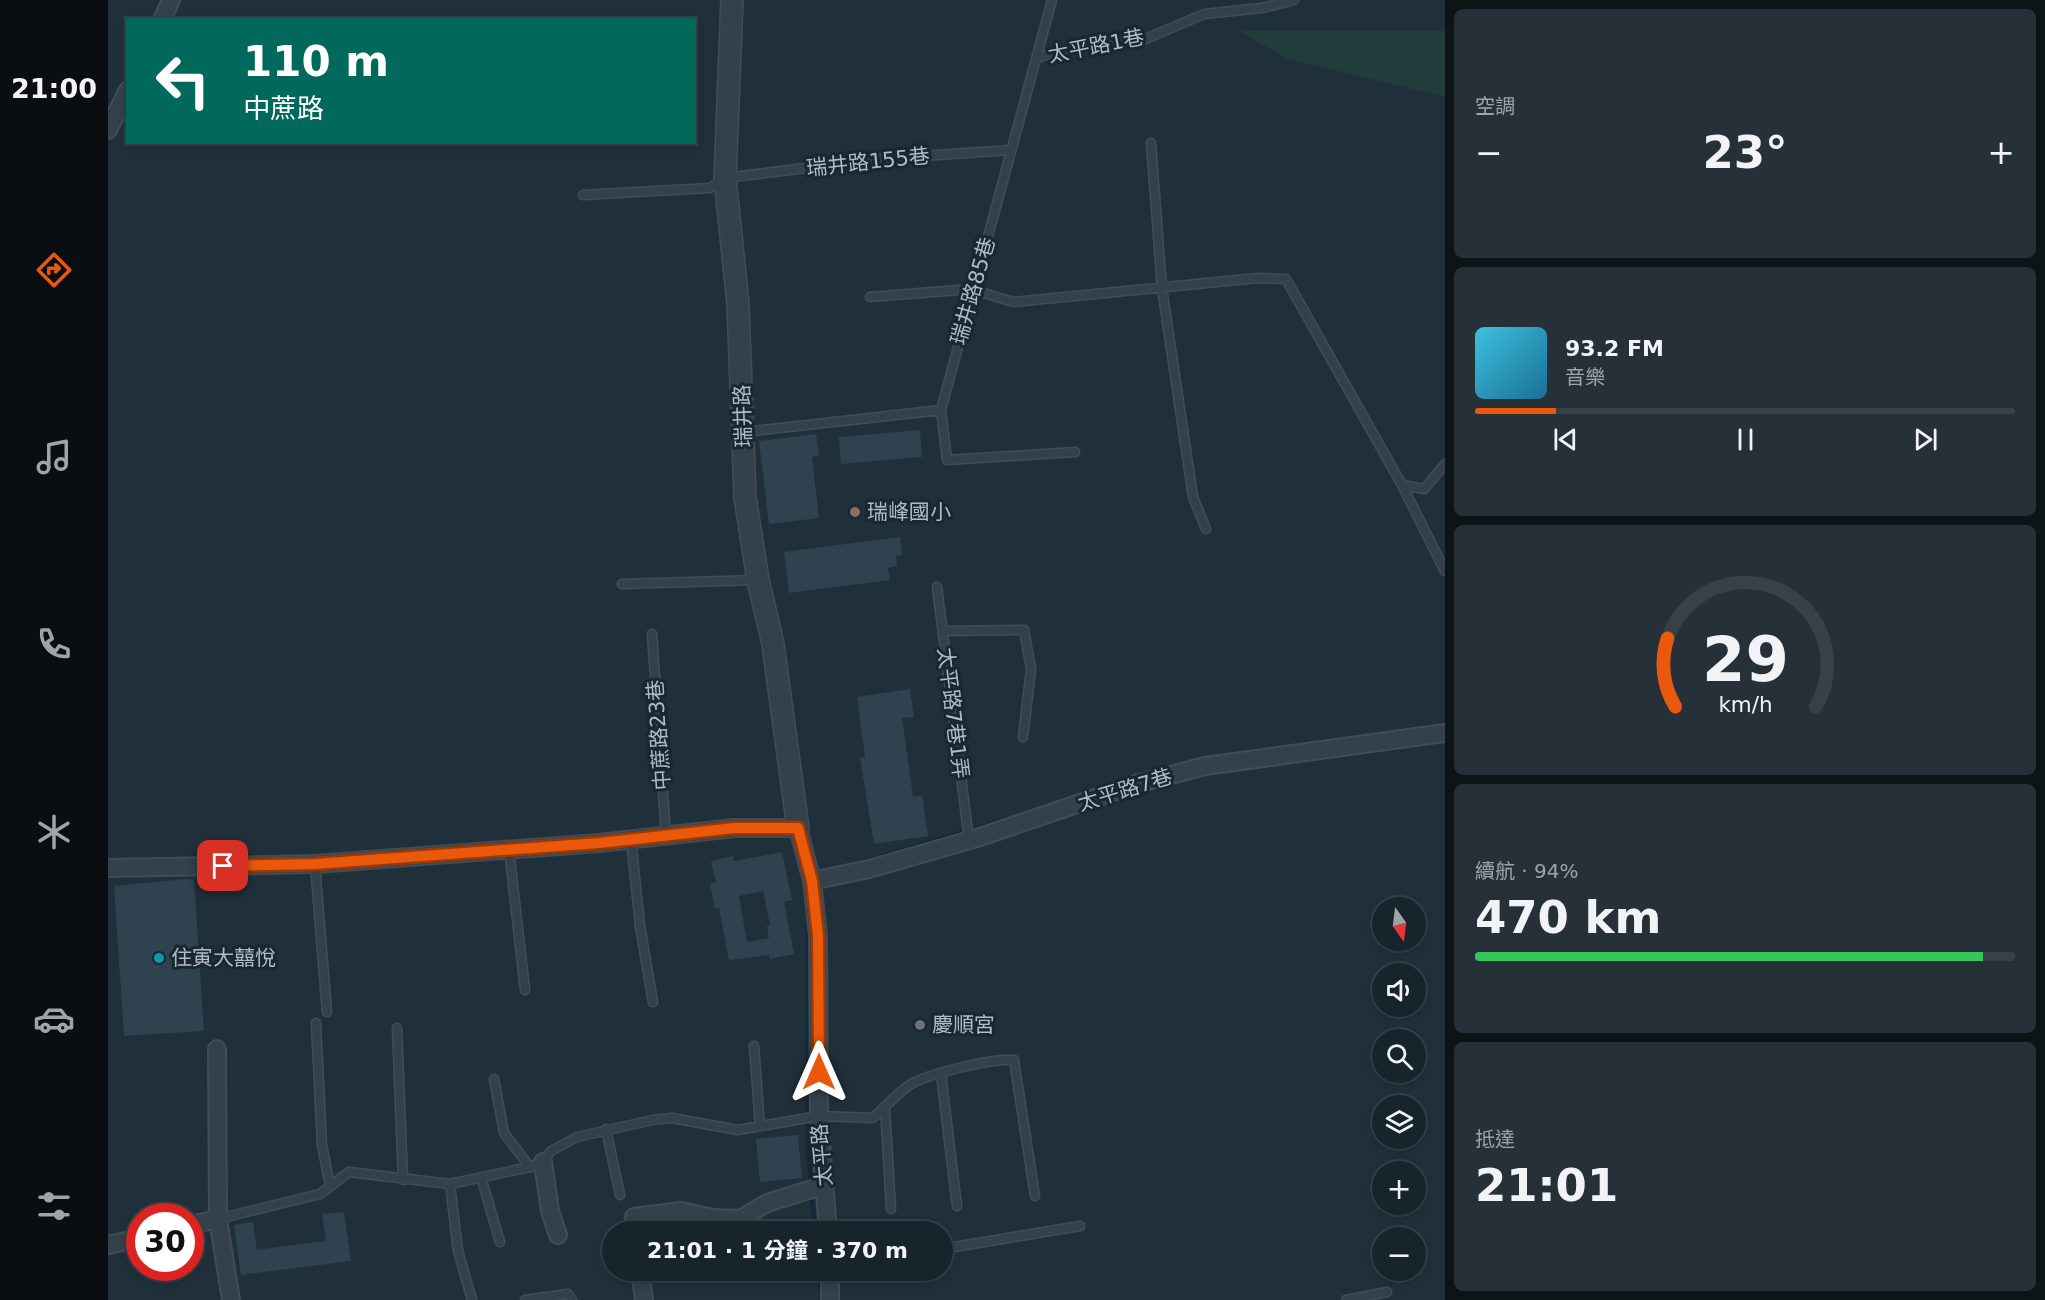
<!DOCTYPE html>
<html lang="zh-TW">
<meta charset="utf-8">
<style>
body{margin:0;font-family:"DejaVu Sans","Noto Sans TC",sans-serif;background:#253038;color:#f1f3f6;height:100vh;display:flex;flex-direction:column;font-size:22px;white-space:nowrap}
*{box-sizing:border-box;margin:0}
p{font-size:20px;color:#9fa4a9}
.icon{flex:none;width:33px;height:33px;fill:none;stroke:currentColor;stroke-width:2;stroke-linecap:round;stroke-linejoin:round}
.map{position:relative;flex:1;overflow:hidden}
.drawer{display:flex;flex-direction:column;gap:9px;padding:9px;background:#0d1418;width:600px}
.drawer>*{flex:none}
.hud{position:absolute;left:18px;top:18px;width:570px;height:126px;border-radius:0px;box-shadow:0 3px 9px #0003,0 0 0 2px #364148;background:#00695c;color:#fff;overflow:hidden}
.needle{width:39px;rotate:166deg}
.controls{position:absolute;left:1264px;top:897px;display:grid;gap:12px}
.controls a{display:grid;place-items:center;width:54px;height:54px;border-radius:50%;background:#18242c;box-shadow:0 3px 9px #0003,0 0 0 2px #364148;font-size:30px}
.speed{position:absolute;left:18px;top:1203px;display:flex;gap:12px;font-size:30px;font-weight:700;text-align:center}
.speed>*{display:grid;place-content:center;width:78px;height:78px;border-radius:50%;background:#18242c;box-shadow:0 3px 9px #0003,0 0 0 2px #364148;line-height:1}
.speed .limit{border:9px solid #d22;background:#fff;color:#111}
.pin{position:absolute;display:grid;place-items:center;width:51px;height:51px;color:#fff;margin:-26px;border-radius:12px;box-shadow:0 3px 9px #0006}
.me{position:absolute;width:66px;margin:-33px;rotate:0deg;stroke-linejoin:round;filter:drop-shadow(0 0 4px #0008)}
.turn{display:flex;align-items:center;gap:21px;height:126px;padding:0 18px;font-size:27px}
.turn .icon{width:78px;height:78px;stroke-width:2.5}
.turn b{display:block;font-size:42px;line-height:51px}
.big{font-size:45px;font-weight:700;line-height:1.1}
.drawer .tile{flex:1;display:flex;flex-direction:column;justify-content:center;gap:9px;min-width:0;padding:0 21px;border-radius:9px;background:#253038}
.drawer .dial{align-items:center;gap:0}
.dial svg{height:156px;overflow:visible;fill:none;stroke:#364148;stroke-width:7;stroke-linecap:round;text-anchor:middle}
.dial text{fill:#f1f3f6;stroke:none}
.song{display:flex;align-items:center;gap:18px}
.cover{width:72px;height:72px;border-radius:9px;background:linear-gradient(135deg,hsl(190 70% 55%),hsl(200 70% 35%))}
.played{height:6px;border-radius:3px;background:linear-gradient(90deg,#ea580c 15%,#364148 15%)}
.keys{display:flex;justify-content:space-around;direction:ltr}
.heat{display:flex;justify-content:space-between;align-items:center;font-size:33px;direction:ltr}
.charge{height:9px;border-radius:4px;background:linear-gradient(90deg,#34c759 94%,#364148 0)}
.trip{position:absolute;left:494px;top:1221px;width:351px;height:60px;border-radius:30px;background:#18242c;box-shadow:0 3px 9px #0003,0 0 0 2px #364148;font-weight:700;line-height:60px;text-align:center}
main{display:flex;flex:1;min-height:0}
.tab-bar{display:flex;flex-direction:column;width:108px;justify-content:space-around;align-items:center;background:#0a0e12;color:#9fa4a9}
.tab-bar .icon{width:42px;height:42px}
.tab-bar .current{color:#ea580c}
.tab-bar b{font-size:27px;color:#f1f3f6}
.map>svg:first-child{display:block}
</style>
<main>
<nav class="tab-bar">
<b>21:00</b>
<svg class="icon current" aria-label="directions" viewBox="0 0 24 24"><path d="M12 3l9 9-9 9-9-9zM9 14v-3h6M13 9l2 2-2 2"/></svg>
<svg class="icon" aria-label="music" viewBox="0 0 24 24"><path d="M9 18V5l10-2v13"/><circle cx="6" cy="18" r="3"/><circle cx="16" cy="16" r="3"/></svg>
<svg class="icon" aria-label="phone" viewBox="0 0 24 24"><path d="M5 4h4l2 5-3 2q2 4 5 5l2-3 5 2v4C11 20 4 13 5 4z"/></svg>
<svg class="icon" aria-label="climate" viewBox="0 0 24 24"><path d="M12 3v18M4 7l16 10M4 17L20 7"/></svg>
<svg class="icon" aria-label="car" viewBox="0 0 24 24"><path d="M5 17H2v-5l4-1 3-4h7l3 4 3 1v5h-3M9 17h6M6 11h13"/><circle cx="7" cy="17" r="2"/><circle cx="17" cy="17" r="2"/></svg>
<svg class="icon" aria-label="filters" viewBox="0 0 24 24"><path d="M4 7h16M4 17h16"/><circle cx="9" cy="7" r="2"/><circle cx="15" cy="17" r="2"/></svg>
</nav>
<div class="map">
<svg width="1337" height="1300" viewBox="0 0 1337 1300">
<rect width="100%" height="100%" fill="#20303b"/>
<!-- green -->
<path fill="#223c3b" d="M 1129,30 L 1337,31 L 1337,97 L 1180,59 Z"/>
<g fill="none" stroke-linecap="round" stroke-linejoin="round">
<!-- stream -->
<path stroke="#132939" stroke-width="4.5" d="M 752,863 L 899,819
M 700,920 L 700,1153 L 707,1232
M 711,1270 L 714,1300"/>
</g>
<!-- building -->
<path fill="#2f424f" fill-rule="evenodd" d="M 812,430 L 814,457 L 733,464 L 731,437 Z
M 708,434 L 711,456 L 704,457 L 711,518 L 661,524 L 651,441 Z
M 792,537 L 794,555 L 788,556 L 789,566 L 780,568 L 782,580 L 681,593 L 676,552 Z
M 802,689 L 806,717 L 794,718 L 805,797 L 814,795 L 820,836 L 766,844 L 752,758 L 757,757 L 749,697 Z
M 674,852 L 684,900 L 676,902 L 686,954 L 662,959 L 661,955 L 621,960 L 611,908 L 607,909 L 602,884 L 608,882 L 603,861 L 625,856 L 626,861 ZM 655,891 L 662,925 L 659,926 L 661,938 L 639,942 L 631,896 Z
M 78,879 L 86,880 L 96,1031 L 16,1036 L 6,886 Z
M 690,1135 L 694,1178 L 652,1182 L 648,1139 Z
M 236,1212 L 243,1261 L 133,1275 L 126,1225 L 145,1222 L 149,1250 L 162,1248 L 218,1241 L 214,1214 Z"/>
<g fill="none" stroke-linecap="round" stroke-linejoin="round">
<defs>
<path id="service" d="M 944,0 L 833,410 L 839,460 L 967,452
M 928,58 L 973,45 L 1035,40 L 1096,14 L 1154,8 L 1186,0
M 1043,143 L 1054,288 L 1085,497 L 1098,529
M 475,195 L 602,188 L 617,178 L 770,159 L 903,150
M 762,297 L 863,289 L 905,302 L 1150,278 L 1178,279 L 1294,485 L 1316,489 L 1337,464
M 636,432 L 833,410
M 1294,485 L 1337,571
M 514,584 L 649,580
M 829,587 L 861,840
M 835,631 L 916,630 L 923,669 L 915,737
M 544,634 L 558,836
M 523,839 L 532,926 L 545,1002
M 401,849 L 417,990
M 207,864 L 219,1012
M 208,1023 L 214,1145 L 222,1186
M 289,1028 L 295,1180
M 646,1046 L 652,1126
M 833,1074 L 849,1206
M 386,1079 L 396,1133 L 422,1167
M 777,1107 L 783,1209
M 498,1129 L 512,1195
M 373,1177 L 392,1242
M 342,1184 L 350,1251 L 364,1300
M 110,1219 L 212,1194 L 241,1172 L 342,1184 L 422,1167 L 435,1162 L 443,1151 L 469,1137 L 545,1120 L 564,1118 L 630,1130 L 711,1116 L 765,1118 C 777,1107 788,1095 800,1086 C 817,1074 886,1058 906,1060 L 927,1196
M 834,1249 L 972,1226
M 417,1300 L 460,1294 L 464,1300
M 1238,1300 L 1279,1292"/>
<path id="minor" d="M 54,20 L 63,0
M 0,130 L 20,90
M 0,868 L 207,864 L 491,843 L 626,828 L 690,828 L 704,881 L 710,936 L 711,1116 L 720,1232
M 704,881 L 761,869 L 869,838 L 1028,784 L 1097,766 L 1337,733
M 109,1049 L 110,1219 L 123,1300
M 435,1162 L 442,1211 L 450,1235
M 82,1225 L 110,1219
M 527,1232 L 526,1217 L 574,1211 L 605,1218 L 632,1219 L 659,1203 L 717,1185
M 0,1245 L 32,1238
M 532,1270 L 536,1300
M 722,1270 L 722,1300"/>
<path id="tertiary" d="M 624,0 L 617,178 L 630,304 L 637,497 L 650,580 L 665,644 L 690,828"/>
</defs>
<!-- service casing -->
<use href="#service" stroke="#404d57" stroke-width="11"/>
<!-- minor casing -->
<use href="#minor" stroke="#404d57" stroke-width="20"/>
<!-- tertiary casing -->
<use href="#tertiary" stroke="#404d57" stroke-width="24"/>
<!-- service -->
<use href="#service" stroke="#34414b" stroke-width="8"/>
<!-- minor -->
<use href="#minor" stroke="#34414b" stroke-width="16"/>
<!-- tertiary -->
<use href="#tertiary" stroke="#34414b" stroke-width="21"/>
</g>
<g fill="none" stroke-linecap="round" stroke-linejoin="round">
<defs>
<path id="route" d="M 115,866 L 207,864 L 491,843 L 626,828 L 690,828 L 704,881 L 710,936 L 711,1072"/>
</defs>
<!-- route casing -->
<use href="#route" stroke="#983908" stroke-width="15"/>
<!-- route -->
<use href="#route" stroke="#ea580c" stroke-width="10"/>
</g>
<!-- markers -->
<circle fill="#8d6e63" stroke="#1a2630" stroke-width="2" cx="747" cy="512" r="6"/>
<circle fill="#0f9aa8" stroke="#1a2630" stroke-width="2" cx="51" cy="958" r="6"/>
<circle fill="#6b7280" stroke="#1a2630" stroke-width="2" cx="812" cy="1025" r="6"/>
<g text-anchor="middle" stroke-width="6" stroke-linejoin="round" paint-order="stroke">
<!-- street labels -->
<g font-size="21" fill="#afbcc7" stroke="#1a2630">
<text transform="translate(988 46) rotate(-11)" y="7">太平路1巷</text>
<text transform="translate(760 162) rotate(-6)" y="7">瑞井路155巷</text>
<text transform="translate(865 291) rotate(-74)" y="7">瑞井路85巷</text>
<text transform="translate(635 416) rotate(-92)" y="7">瑞井路</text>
<text transform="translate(845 713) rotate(83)" y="7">太平路7巷1弄</text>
<text transform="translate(551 735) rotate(-94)" y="7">中蔗路23巷</text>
<text transform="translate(1017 790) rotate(-17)" y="7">太平路7巷</text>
<text transform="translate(714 1155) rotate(-95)" y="7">太平路</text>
</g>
<!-- poi labels -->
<g font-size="21" fill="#afbcc7" stroke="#1a2630" text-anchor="start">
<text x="759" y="519">瑞峰國小</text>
<text x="63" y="965">住寅大囍悅</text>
<text x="824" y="1032">慶順宮</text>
</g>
</g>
</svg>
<div class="controls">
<a><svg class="needle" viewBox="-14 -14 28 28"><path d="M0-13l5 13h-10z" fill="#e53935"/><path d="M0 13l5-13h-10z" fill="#9fa4a9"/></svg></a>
<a><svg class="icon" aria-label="sound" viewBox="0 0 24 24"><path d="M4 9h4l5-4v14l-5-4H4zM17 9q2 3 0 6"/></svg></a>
<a><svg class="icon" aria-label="search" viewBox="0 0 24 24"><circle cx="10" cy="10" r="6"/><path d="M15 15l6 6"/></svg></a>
<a><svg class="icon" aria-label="layers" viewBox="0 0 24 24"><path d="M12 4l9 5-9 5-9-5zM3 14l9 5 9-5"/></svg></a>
<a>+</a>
<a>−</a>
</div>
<div class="speed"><div class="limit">30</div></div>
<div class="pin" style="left:115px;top:866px;background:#d93025"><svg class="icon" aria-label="arrive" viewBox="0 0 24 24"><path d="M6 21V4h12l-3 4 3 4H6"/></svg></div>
<svg class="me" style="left:711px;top:1072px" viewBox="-20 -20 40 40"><path d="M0-17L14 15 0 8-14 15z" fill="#ea580c" stroke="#fff" stroke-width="4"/></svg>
<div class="trip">21:01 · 1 分鐘 · 370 m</div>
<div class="hud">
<div class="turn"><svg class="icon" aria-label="left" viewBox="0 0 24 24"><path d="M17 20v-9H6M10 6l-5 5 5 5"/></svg><div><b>110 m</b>中蔗路</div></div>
</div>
</div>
<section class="drawer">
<div class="tile"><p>空調</p>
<div class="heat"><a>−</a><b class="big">23°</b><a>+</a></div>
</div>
<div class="tile">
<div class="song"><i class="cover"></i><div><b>93.2 FM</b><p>音樂</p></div></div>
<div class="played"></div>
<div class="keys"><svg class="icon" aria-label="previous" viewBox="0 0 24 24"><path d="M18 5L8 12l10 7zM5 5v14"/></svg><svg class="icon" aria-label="pause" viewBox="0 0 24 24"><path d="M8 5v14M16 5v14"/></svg><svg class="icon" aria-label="next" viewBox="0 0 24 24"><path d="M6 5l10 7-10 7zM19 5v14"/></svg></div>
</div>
<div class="tile dial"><svg viewBox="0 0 100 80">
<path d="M14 69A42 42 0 1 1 86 69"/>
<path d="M14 69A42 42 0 0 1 10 34" stroke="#ea580c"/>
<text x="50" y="56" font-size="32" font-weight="700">29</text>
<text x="50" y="72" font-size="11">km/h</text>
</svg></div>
<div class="tile"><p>續航 · 94%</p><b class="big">470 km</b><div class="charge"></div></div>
<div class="tile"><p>抵達</p><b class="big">21:01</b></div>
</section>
</main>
